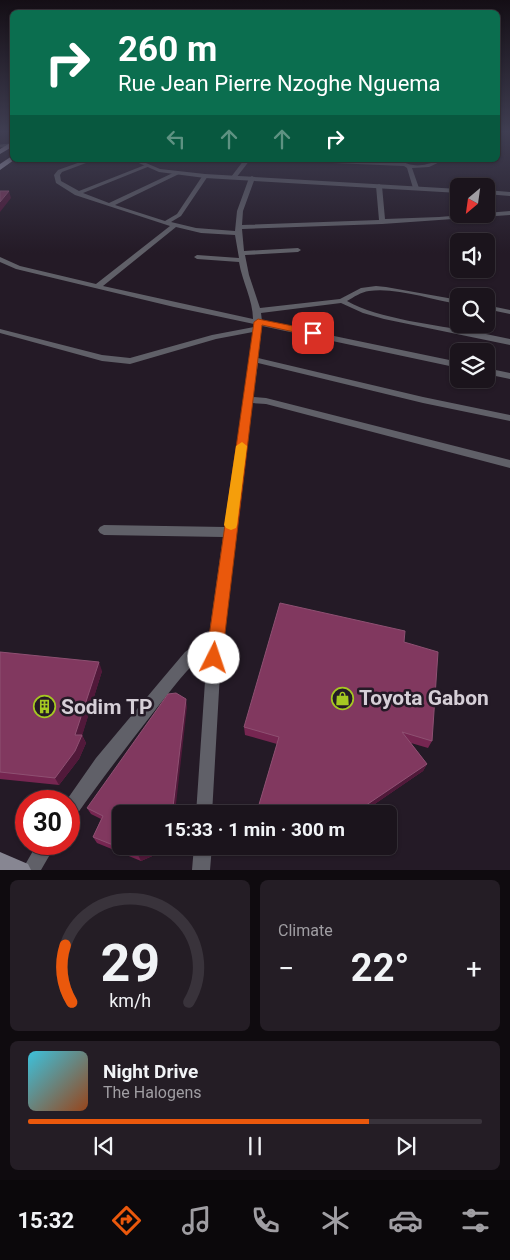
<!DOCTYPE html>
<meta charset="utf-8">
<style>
body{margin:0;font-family:Roboto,sans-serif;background:#241d25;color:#f1f3f6;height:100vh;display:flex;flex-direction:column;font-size:19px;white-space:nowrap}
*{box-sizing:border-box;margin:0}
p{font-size:16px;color:#a09ea3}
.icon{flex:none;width:28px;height:28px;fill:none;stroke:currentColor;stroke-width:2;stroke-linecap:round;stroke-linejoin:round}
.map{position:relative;height:870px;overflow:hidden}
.drawer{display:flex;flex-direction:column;gap:10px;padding:10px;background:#0f0b0f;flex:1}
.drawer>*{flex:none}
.banner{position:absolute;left:10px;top:10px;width:490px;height:152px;border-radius:8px;box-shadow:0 1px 4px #0004,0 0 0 1px #39333b;background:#0b6e4f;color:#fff;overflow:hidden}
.needle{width:32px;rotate:209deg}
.buttons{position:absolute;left:450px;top:178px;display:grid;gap:10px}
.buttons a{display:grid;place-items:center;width:45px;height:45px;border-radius:8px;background:#1b141c;box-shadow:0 1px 4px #0004,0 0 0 1px #39333b;font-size:25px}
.speed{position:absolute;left:15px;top:790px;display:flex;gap:10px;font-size:25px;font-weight:700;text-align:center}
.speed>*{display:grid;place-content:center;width:65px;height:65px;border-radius:50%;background:#1b141c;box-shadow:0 1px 4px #0004,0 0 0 1px #39333b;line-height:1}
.speed .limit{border:8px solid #d22;background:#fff;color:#111}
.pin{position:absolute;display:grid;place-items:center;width:42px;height:42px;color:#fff;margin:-21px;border-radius:10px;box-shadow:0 2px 8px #0006}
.me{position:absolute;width:55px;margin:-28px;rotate:4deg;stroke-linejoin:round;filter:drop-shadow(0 0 4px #0008)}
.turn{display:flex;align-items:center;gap:18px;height:105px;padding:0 25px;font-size:22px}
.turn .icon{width:65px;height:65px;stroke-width:2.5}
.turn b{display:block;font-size:35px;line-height:42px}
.lanes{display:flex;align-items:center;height:48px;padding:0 25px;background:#0003;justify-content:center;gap:25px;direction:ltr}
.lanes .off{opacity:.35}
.big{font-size:38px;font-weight:700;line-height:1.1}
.drawer .tile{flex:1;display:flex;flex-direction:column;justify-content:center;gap:8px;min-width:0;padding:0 18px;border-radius:8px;background:#241d25}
.drawer .dial{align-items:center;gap:0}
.dial svg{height:130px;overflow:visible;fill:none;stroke:#39333b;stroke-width:7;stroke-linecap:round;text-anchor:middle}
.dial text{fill:#f1f3f6;stroke:none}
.song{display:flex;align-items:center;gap:15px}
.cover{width:60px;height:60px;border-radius:8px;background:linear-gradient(135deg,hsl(190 70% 55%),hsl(20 70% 35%))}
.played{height:5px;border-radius:2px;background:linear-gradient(90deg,#ea580c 75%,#39333b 75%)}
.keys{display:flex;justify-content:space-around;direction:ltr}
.heat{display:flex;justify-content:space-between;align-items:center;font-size:28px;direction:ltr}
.drawer .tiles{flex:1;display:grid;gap:10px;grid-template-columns:1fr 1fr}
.tile:last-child{grid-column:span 2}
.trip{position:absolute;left:112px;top:805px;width:285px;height:50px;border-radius:8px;background:#1b141c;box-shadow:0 1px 4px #0004,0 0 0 1px #39333b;font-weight:700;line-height:50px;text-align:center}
.dock{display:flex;height:80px;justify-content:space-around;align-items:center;background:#0b080b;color:#a09ea3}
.dock .icon{width:35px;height:35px}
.dock .selected{color:#ea580c}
.dock b{font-size:22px;color:#f1f3f6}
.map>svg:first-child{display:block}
</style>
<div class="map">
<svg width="510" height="870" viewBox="0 0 510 870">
<rect width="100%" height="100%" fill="#241a26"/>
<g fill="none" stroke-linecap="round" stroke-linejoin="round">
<!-- service -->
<path stroke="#606068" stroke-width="3" d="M 0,146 L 11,145"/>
<!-- minor -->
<path fill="#606068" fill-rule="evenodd" d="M 86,160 L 94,160 L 62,172 L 60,175 L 61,181 L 79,191 L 145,165 L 150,166 L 83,193 L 109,203 L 175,172 L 179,172 L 179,174 L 115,205 L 165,221 L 177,214 L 203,175 L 207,175 L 208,176 L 181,216 L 171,222 L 196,228 L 235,231 L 237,211 L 249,178 L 252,176 L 255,178 L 243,211 L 242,225 L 379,220 L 376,186 L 379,184 L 382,186 L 385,219 L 439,217 L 510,211 L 510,215 L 382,224 L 242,229 L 244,251 L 298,248 L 301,250 L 298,252 L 245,255 L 249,275 L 260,308 L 340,299 L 361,288 L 376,286 L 386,287 L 459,300 L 459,304 C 432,300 396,287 369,291 C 361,292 354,297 347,301 C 378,319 437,325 473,332 L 475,324 L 483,324 L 481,333 L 510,339 L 510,345 L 384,319 L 363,313 L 341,303 L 261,313 L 262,321 L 459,362 L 459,368 L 262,326 L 258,358 L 423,397 L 510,415 L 510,421 L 423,403 L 258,363 L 253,397 L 266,398 L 510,460 L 510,468 L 266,404 L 252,403 L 222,638 L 212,814 L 196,814 L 207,652 C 187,668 172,689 156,709 C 128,745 101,780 75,817 L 69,819 L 69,801 L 66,801 L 96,758 L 163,678 L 185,652 L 209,635 L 223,537 L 104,535 L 100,533 L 98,530 L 100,527 L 104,525 L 225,527 L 253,332 L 216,339 L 130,364 L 102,361 L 0,333 L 0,329 L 102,355 L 130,358 L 212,335 L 254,327 L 254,324 L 174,307 L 16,269 L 0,262 L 0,257 L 20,266 L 96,284 L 170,226 L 75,195 L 56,183 L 54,175 L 58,170 ZM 176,227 L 201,233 L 235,235 L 239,258 L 197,255 L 194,257 L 197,259 L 239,262 C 242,281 253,300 253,319 L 103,286 Z
M 244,160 L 250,160 L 236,178 L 232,178 L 231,177 Z
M 306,160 L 398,163 L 401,161 C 409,165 417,167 427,164 C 433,163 437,160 444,160 L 429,167 L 412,168 L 419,188 L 416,190 L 413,188 L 407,168 L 404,166 L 309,162 Z
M 486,305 L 510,310 L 510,314 L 486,309 Z
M 486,368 L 510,373 L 510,379 L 486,374 Z
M 37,844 L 56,844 L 41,870 L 22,870 Z
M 194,846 L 212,846 L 210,870 L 192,870 Z"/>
<!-- tertiary -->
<path fill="#606068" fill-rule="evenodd" d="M 132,160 L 139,160 L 160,169 L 205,174 L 459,189 L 459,193 L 205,178 L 159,172 Z
M 486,190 L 510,192 L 510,196 L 486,194 Z"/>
<!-- secondary -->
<path fill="#878692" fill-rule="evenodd" d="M 0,852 L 28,864 L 31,870 L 0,870 Z"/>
<!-- trunk -->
<path fill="#b2b0c2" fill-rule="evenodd" d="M 12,142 L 12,147 L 0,154 L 0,149 Z
M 12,156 L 14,160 L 0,170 L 0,164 Z"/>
</g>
<!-- wall -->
<path fill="#762651" d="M 404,642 L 432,741 L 428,748 L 411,743 L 427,764 L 423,771 L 360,814 L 258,814 L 258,808 L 277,744 L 245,735 L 244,727 Z
M 0,652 L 102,671 L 82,735 L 86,743 L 79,759 L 59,785 L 0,779 Z
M 187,707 L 121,846 L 162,846 L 159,853 L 141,861 L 97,843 L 93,837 L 101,819 L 91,814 L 87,808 Z"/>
<!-- shaded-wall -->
<path fill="#51193a" d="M 9,191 L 11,198 L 0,212 L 0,202 Z
M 99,662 L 102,671 L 82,736 L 86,743 L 79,759 L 59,785 L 55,778 L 75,735 Z
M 186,699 L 187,707 L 175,813 L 171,814 Z
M 427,764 L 423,771 L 360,814 L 353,814 Z
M 156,846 L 162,846 L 159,853 L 141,861 L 138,855 Z"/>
<!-- building -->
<path fill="#81385f" stroke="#8e5072" d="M 0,191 L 9,191 L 0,202 Z
M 280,603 L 405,631 L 404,642 L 438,652 L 432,741 L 402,732 L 427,764 L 353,814 L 311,814 L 297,810 L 296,814 L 276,814 L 258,808 L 279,737 L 244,727 Z
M 0,652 L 99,662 L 75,735 L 82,735 L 75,751 L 55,778 L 0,772 Z
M 176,693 L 186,699 L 173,807 L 171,814 L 121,814 L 121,846 L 156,846 L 156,847 L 138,855 L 93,837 L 103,816 L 87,808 L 168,694 Z"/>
<!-- sky -->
<linearGradient id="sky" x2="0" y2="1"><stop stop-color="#140e15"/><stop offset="0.52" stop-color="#3f3e52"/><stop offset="1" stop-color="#3f3e52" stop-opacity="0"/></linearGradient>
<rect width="510" height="253" fill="url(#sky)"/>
<!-- route -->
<path fill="#ea580c" stroke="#983908" d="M 258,319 L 313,330 L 317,333 L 313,336 L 262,325 L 222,658 L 219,663 L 214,665 L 208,663 L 206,658 L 254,322 Z"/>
<!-- slow -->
<path fill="#f59e0b" d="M 242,442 L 247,446 L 237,525 L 236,528 L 231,530 L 226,528 L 224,525 L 236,446 Z"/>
<!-- icons -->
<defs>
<symbol id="shop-ring" viewBox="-11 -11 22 22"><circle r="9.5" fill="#241a26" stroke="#a5c822" stroke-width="1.5"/><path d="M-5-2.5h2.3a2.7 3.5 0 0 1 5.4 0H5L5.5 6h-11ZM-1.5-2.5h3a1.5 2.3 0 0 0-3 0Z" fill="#a5c822"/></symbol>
<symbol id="building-ring" viewBox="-11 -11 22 22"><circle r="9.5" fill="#241a26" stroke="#a5c822" stroke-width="1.5"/><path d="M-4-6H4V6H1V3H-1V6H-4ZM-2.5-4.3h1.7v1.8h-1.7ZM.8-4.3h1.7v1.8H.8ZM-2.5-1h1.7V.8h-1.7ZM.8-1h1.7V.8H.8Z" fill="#a5c822"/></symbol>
</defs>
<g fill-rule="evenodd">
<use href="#shop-ring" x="330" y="686" width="25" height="25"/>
<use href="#building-ring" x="32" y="694" width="25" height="25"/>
</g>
<g text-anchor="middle" stroke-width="5" stroke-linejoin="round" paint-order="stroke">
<!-- near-poi labels -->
<g font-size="21" font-weight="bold" fill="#d6cfd7" stroke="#241a26" text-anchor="start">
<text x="359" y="705">Toyota Gabon</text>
<text x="61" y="714">Sodim TP</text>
</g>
</g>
</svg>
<div class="buttons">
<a><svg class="needle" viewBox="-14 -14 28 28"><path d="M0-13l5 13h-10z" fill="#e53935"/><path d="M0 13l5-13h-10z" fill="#a09ea3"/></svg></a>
<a><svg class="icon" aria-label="sound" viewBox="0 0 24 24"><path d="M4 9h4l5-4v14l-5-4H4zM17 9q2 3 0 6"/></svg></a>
<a><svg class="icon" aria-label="search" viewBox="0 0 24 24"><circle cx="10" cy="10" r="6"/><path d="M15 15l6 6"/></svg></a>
<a><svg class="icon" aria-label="layers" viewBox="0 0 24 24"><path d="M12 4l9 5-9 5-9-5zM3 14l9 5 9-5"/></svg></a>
</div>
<div class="speed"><div class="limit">30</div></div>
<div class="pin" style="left:313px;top:333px;background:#d93025"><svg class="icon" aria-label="arrive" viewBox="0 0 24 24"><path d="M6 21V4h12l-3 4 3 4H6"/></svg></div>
<svg class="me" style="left:214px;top:658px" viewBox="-20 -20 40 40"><circle r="19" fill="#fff"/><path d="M0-13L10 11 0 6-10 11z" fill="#ea580c"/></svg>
<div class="trip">15:33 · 1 min · 300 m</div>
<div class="banner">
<div class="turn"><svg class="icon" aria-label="right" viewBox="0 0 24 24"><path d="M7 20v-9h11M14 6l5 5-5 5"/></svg><div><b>260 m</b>Rue Jean Pierre Nzoghe Nguema</div></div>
<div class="lanes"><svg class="icon off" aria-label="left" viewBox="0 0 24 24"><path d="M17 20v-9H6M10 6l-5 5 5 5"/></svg><svg class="icon off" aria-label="ahead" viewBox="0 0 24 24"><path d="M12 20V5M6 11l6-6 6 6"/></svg><svg class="icon off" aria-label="ahead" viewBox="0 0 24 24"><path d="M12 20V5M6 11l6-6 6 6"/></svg><svg class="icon" aria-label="right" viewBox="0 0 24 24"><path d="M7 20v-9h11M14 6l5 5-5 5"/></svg></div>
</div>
</div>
<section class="drawer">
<div class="tiles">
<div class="tile dial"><svg viewBox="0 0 100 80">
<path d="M14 69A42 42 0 1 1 86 69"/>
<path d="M14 69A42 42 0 0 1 10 34" stroke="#ea580c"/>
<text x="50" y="56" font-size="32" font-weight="700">29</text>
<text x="50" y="72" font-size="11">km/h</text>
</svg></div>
<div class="tile"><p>Climate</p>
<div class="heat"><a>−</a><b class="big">22°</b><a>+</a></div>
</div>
<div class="tile">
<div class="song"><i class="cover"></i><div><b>Night Drive</b><p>The Halogens</p></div></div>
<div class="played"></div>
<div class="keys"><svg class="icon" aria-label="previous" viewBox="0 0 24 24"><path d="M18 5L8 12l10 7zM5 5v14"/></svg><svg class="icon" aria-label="pause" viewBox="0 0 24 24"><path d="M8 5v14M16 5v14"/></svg><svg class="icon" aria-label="next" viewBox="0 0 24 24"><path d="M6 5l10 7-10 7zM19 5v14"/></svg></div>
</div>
</div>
</section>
<nav class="dock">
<b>15:32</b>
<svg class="icon selected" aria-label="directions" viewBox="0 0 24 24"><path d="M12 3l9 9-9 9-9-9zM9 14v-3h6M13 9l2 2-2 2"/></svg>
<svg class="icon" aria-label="music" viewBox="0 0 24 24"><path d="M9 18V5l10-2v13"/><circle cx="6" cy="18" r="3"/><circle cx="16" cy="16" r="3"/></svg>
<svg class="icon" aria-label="phone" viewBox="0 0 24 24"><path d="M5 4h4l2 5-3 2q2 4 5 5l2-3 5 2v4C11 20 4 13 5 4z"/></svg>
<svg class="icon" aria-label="climate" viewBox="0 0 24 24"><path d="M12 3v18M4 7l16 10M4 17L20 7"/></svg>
<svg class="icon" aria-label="car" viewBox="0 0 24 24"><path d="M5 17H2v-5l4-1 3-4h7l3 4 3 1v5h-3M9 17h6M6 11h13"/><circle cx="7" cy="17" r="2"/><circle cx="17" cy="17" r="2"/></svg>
<svg class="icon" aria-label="filters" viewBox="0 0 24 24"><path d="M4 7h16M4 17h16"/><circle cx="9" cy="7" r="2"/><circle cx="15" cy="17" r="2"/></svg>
</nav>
